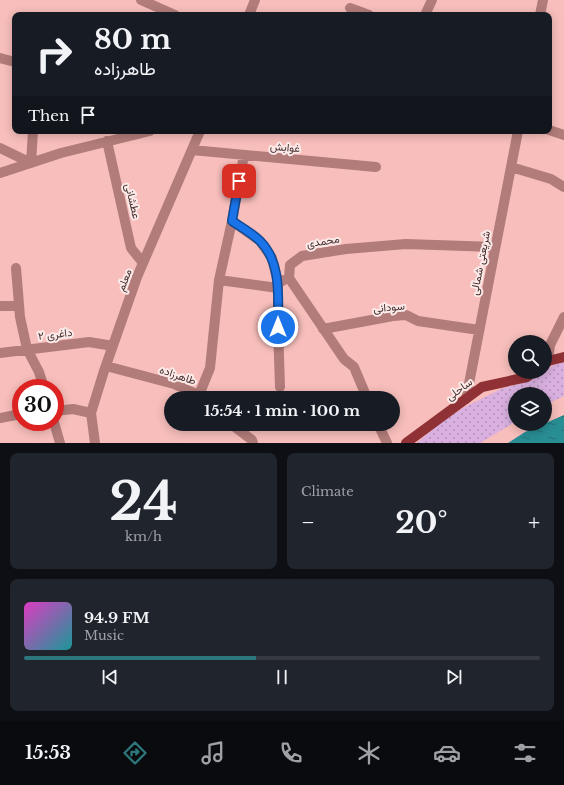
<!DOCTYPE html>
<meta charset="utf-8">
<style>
body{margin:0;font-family:"Libre Baskerville",Vazirmatn,serif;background:#20242c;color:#f1f3f6;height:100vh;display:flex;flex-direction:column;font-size:15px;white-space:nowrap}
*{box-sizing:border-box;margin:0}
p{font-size:13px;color:#9ea1a6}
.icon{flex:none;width:22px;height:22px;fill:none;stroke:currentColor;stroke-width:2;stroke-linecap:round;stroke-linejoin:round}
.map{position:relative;height:443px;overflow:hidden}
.sheet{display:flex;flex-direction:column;gap:10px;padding:10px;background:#0d0f14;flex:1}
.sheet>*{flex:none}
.guide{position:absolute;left:12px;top:12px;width:540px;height:122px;border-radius:8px;box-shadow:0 2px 10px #0003;background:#171b24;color:#f1f3f6;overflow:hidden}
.buttons{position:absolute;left:508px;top:335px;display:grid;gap:8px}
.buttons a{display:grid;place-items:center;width:44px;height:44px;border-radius:50%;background:#171b24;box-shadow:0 2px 10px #0003;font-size:20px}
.speed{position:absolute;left:12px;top:379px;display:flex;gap:8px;font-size:20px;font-weight:700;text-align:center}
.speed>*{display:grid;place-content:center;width:52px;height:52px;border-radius:50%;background:#171b24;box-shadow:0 2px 10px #0003;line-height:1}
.speed .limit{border:6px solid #d22;background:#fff;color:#111}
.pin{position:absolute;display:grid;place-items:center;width:34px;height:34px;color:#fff;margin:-17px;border-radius:8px;box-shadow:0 2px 6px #0006}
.me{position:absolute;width:44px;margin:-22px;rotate:0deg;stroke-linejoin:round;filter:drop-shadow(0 0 3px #0008)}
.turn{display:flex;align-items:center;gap:14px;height:84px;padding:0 16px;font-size:18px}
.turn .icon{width:52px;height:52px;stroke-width:2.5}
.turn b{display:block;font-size:28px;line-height:34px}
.then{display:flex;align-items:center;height:38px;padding:0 16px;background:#0003;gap:8px;font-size:15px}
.big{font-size:30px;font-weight:700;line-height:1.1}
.sheet .widget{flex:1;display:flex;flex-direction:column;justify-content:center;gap:6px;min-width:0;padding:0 14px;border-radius:8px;background:#20242c}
.sheet .dial{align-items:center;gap:0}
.dial b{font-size:52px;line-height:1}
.song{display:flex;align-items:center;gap:12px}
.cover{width:48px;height:48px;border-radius:6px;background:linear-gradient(135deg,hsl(310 70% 55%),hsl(180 70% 35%))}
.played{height:4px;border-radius:2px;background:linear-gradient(90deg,#2d767b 45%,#363941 45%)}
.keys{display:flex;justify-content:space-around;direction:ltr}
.heat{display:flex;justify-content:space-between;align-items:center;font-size:22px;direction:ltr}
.sheet .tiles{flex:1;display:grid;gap:10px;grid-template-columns:1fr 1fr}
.widget:last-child{grid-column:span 2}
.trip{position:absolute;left:164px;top:391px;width:236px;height:40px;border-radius:20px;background:#171b24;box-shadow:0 2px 10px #0003;font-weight:700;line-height:40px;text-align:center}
.menu{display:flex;height:64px;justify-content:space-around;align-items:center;background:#090b0e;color:#9ea1a6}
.menu .icon{width:28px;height:28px}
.menu .current{color:#2d767b}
.menu b{font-size:18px;color:#f1f3f6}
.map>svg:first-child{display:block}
</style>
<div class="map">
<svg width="564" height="443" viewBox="0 0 564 443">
<defs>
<pattern id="park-dots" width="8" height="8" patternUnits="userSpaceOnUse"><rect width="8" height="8" fill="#d9b0e0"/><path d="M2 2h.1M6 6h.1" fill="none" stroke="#b290b6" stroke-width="1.8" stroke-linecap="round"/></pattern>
<pattern id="water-ripples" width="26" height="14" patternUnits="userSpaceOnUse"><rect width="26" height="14" fill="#298d94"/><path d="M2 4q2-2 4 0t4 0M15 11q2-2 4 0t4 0" fill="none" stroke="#257479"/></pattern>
</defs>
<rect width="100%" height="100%" fill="#f7bebb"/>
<!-- park -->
<path fill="url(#park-dots)" d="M 564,362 L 564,396 L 545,405 L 545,394 L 515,394 L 515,422 L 480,443 L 417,443 L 441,422 L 465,407 L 503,388 L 523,383 L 536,378 L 554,365 Z"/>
<!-- water -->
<path fill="url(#water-ripples)" d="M 564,415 L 564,443 L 508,443 L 525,432 Z"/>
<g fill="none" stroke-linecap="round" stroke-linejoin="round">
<!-- minor -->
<path stroke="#b17c7a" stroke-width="10" d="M 141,0 L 175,15
M 350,8 L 369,15
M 249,15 L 255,0
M 425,15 L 432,0
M 540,15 L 543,0
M 0,58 L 15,62
M 549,130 L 564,135
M 107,141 L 131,248 L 143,263
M 0,148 L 31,163 L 33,131
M 192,150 L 376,167
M 244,155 L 232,221 L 260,241 L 272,258 L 278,283
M 511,167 L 551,179 L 564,187
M 0,173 L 61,153 L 150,131
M 16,268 L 20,317 L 27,349 L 39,372 L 44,388
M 219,280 L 278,288
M 0,306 L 19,306
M 323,329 L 393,316 L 406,315 L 418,321 L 479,330
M 0,353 L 89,342 L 113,346
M 548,361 L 550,345 L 564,317
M 106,366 L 174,384 L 199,395 L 210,368 L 219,280 L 232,221
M 280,387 L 278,327 L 278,283 L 284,280
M 367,398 L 354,367 L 344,359 L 289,278 L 290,265 L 302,256 L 346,249 L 406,244 L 495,247
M 466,399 L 518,131
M 55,411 L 73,409 L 91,413
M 0,418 L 21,414
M 54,422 L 60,443
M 231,424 L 252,440 L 253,443
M 378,424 L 387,443
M 95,443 L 91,413 L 104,371 L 137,277 L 200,131"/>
<!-- major -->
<path stroke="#8f3135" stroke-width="10" d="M 545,363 L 548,361 L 564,357
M 406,443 L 482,387 L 527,377 L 534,372"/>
</g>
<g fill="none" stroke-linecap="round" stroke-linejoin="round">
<defs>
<path id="route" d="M 239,181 L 232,221 C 241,227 252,233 260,241 C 282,263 278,298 278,327"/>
</defs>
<!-- route casing -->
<use href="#route" stroke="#114b97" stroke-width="10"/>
<!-- route -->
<use href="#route" stroke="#1a73e8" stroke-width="7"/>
</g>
<g text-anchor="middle" stroke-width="4" stroke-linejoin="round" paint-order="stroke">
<!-- street labels -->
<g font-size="11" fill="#442e2d" stroke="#fceae9">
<text transform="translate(285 147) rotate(5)" y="4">غوابش</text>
<text transform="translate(133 201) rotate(77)" y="4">عطشانی</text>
<text transform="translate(323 241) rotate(-9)" y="4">محمدی</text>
<text transform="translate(480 263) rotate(-79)" y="4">شریعتی شمالی</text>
<text transform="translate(124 280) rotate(-69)" y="4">معلم</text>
<text transform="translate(389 307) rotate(-5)" y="4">سودانی</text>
<text transform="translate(55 334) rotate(-7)" y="4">داغری ۲</text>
<text transform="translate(178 375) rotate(19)" y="4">طاهرزاده</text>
<text transform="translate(459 389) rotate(-36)" y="4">ساحلی</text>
</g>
</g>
</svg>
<div class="buttons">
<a><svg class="icon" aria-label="search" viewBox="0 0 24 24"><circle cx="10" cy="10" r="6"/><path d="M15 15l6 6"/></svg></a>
<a><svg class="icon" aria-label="layers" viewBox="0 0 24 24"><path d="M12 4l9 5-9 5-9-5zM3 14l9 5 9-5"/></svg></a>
</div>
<div class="speed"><div class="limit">30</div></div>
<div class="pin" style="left:239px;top:181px;background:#d93025"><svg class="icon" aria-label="arrive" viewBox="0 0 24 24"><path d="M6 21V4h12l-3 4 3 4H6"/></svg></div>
<svg class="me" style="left:278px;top:327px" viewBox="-20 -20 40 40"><circle r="17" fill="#1a73e8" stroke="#fff" stroke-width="3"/><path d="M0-11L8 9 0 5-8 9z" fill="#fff"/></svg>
<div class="trip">15:54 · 1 min · 100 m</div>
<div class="guide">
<div class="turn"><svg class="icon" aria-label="right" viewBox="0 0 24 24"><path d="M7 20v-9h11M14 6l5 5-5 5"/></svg><div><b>80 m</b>طاهرزاده</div></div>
<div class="then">Then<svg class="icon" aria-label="arrive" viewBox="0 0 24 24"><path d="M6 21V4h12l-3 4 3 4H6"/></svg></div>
</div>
</div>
<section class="sheet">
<div class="tiles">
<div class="widget dial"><b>24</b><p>km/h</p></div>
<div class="widget"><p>Climate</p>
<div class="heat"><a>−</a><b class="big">20°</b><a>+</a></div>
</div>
<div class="widget">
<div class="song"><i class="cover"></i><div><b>94.9 FM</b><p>Music</p></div></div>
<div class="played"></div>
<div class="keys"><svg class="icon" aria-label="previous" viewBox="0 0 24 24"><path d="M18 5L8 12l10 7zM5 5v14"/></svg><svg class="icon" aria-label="pause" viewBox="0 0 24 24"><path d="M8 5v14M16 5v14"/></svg><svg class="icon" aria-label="next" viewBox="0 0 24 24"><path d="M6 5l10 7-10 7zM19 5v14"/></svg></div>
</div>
</div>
</section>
<nav class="menu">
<b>15:53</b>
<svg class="icon current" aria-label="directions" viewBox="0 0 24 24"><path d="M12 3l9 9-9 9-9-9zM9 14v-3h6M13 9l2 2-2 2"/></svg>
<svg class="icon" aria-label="music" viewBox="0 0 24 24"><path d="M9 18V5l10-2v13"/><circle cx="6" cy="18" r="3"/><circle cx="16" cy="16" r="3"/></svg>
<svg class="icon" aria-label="phone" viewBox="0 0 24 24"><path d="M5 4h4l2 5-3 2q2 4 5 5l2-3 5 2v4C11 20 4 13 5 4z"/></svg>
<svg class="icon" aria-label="climate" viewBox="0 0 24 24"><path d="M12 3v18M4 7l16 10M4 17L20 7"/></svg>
<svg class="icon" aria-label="car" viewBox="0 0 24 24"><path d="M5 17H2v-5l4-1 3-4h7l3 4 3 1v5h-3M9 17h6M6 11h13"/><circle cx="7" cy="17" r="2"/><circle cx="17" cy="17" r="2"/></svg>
<svg class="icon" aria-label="filters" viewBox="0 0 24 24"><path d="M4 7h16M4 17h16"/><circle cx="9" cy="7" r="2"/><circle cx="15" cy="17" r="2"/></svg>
</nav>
